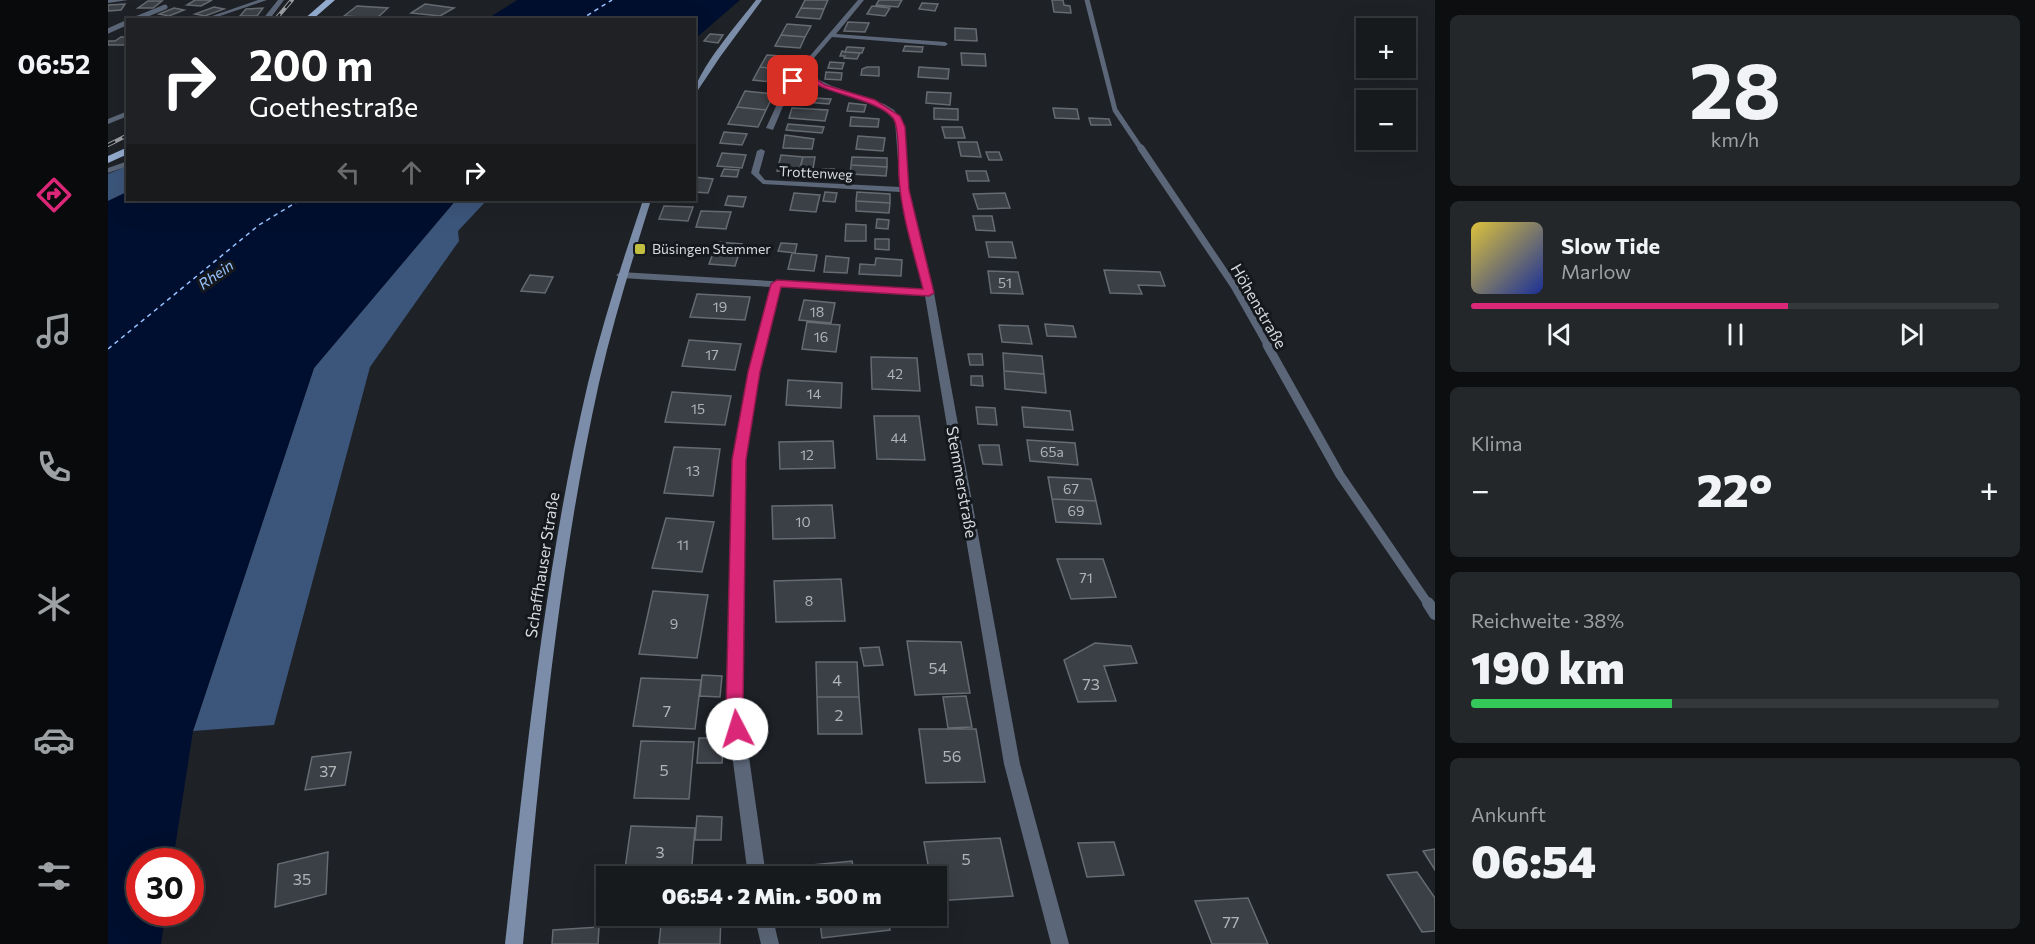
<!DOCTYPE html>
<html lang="de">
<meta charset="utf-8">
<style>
body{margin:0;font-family:Commissioner,sans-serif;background:#23272a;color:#f1f3f6;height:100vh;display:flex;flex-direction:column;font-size:22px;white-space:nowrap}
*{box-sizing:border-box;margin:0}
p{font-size:20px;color:#9ea1a4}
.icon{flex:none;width:33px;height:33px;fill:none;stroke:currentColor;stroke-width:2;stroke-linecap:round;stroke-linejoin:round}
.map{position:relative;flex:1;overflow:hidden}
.details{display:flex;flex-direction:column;gap:15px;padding:15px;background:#0c0e10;width:600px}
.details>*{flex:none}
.hud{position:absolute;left:18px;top:18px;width:570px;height:183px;border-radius:0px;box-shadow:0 6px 24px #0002,0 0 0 2px #35383b;background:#202124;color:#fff;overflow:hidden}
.buttons{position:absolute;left:1248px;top:18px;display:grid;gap:12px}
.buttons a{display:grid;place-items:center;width:60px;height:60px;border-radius:0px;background:#161a1d;box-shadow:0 6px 24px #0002,0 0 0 2px #35383b;font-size:30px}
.speed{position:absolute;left:18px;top:848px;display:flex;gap:12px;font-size:30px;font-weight:700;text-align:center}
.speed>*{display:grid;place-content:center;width:78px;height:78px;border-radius:50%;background:#161a1d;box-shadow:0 6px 24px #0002,0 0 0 2px #35383b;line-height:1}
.speed .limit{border:9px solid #d22;background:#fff;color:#111}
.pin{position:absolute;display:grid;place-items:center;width:51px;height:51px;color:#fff;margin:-26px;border-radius:12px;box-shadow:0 3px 9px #0006}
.me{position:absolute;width:66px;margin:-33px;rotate:355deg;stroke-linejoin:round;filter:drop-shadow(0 0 4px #0008)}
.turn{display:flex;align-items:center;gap:21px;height:126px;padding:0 24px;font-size:27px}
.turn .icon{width:78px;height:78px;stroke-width:2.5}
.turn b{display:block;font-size:42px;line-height:51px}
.lanes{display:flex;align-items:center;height:57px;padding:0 24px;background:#0003;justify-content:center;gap:30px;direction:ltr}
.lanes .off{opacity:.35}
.big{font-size:45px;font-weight:800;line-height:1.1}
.details .card{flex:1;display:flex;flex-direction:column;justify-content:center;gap:9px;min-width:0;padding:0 21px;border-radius:9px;background:#23272a}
.details .dial{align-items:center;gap:0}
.dial b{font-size:78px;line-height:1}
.song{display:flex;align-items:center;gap:18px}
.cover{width:72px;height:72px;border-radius:9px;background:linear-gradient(135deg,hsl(50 70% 55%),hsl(230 70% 35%))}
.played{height:6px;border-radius:3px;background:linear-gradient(90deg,#db2777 60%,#35383b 60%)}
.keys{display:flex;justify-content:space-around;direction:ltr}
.heat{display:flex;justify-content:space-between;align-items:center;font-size:33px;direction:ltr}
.charge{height:9px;border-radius:4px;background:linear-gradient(90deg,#34c759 38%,#35383b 0)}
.trip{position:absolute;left:488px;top:866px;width:351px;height:60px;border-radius:0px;background:#161a1d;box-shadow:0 6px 24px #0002,0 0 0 2px #35383b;font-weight:800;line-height:60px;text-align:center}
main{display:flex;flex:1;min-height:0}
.menu{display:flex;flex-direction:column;width:108px;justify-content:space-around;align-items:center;background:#090a0c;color:#9ea1a4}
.menu .icon{width:42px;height:42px}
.menu .current{color:#db2777}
.menu b{font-size:27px;color:#f1f3f6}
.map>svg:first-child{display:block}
</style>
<main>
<nav class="menu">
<b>06:52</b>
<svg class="icon current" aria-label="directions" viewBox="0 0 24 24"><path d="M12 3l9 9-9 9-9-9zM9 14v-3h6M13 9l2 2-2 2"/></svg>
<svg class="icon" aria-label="music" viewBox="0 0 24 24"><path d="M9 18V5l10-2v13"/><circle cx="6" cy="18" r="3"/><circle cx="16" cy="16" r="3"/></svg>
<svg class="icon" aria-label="phone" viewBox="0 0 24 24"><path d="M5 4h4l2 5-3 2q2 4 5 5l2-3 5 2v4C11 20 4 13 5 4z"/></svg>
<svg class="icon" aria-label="climate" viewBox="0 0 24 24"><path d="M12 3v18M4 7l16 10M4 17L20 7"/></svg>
<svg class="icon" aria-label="car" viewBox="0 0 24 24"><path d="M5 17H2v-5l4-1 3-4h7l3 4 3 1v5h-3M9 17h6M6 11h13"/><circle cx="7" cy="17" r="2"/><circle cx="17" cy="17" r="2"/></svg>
<svg class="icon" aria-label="filters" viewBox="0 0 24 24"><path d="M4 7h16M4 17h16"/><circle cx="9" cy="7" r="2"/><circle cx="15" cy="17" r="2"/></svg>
</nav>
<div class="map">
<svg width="1327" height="944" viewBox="0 0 1327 944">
<rect width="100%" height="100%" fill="#1e2227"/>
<!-- forest -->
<path fill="#3c567b" d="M 19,166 L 19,192 L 0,201 L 0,174 Z
M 348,200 L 379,200 L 350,231 L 351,241 L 262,367 L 166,725 L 85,731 L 206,368 Z"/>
<!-- water -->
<path fill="#000f2f" d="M 409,0 L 632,0 L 587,39 L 586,20 L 379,19 Z
M 19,192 L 20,200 L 348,200 L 206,368 L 85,731 L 65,861 L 32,861 L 32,912 L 58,912 L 53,944 L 0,944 L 0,201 Z"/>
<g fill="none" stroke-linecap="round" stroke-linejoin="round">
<!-- ferry -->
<path stroke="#97c1fe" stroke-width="1.5" stroke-dasharray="4.5 4" stroke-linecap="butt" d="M 472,20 L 504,0
M 0,349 L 151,225 L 192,200"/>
</g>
<!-- building -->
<path fill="#3b4046" stroke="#666a71" stroke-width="1.5" d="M 87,0 L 104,0 L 93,6 L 79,5 Z
M 697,0 L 720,0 L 716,9 L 693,8 Z
M 771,0 L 794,0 L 790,7 L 768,5 Z
M 944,0 L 955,0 L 956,5 L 962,6 L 963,13 L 946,12 Z
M 40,1 L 54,1 L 45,8 L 30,8 Z
M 814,3 L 830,4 L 827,11 L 811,9 Z
M 17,4 L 13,10 L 0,11 L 0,5 Z
M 317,4 L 346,8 L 332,16 L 303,13 Z
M 249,6 L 280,8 L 269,18 L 236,16 Z
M 764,6 L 782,8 L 777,16 L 759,14 Z
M 106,7 L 116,9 L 97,16 L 87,14 Z
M 66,8 L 76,10 L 61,16 L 51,14 Z
M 155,8 L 149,16 L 132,16 L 138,9 Z
M 693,8 L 716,9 L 712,19 L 688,17 Z
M 740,22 L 761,23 L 757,32 L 736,31 Z
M 679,24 L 703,26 L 697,37 L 673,35 Z
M 847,28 L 868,29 L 869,41 L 847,40 Z
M 602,34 L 615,35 L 610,43 L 596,41 Z
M 673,35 L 697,37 L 692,48 L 667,46 Z
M 13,37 L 20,37 L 20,45 L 0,45 L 0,41 L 7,41 Z
M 797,46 L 815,47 L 814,52 L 795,51 Z
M 739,47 L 741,47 L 756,48 L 754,53 L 737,52 Z
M 734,51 L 737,52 L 752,53 L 749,59 L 736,58 L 737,56 L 732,56 Z
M 853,53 L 877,54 L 878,66 L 854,65 Z
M 659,55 L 687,57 L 680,70 L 652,67 Z
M 722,62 L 736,63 L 734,69 L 720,68 Z
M 652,67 L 680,70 L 673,83 L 645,80 Z
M 759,67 L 771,67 L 771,76 L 753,75 L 754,69 Z
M 811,67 L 841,69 L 840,79 L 810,77 Z
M 718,72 L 734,73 L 733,80 L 717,79 Z
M 637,91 L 666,94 L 658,110 L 629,107 Z
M 819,92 L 843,93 L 842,105 L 818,103 Z
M 691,94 L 707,95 L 706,98 L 723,99 L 721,104 L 697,102 L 699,97 L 690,97 Z
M 741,103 L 758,105 L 756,112 L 739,111 Z
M 629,107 L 658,110 L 650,127 L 620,124 Z
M 684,108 L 720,110 L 717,121 L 681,118 Z
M 826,108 L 850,109 L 850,120 L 826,119 Z
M 945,108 L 969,109 L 971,119 L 947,118 Z
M 743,117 L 771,119 L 770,127 L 742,126 Z
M 981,118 L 1001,119 L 1003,125 L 983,125 Z
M 680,124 L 716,127 L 714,133 L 678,130 Z
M 834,127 L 854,127 L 857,138 L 837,138 Z
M 616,132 L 639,134 L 634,145 L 612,143 Z
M 677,135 L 706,139 L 704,149 L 675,148 Z
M 750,136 L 777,138 L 775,151 L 748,149 Z
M 850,142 L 869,142 L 873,157 L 853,156 Z
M 878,152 L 891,152 L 894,160 L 881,160 Z
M 614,153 L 638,155 L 634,168 L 609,166 Z
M 673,155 L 695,157 L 691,173 L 669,171 Z
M 695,157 L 707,157 L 705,169 L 692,168 Z
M 744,157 L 779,158 L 779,167 L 743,165 Z
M 743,165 L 779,167 L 778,176 L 742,174 Z
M 616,169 L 631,170 L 629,177 L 613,176 Z
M 714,169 L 726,169 L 724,176 L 712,175 Z
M 858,171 L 878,171 L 881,181 L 860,181 Z
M 586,177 L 605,179 L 600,193 L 586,192 Z
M 717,192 L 729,193 L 727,202 L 715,201 Z
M 749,192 L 782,194 L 782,203 L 748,201 Z
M 686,193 L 712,195 L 708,212 L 682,210 Z
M 897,193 L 902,208 L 870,209 L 865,194 Z
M 620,196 L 638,197 L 635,207 L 617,205 Z
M 748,201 L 782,203 L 781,213 L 748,211 Z
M 556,206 L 585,207 L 580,221 L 551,219 Z
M 593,211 L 623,212 L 618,229 L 588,227 Z
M 865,216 L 884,216 L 887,231 L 868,230 Z
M 769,219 L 781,220 L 780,229 L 768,228 Z
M 738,224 L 758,225 L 758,241 L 737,241 Z
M 767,239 L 781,239 L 781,250 L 767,249 Z
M 609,242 L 634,244 L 627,266 L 601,264 Z
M 878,242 L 904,242 L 908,258 L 881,257 Z
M 673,243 L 689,244 L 687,253 L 670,251 Z
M 684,253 L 709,255 L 706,271 L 680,269 Z
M 718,256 L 741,258 L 739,273 L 716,272 Z
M 768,258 L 794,260 L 793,276 L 751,274 L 752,264 L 767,265 Z
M 996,270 L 1052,272 L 1057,286 L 1030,285 L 1034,294 L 1002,293 Z
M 880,271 L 910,272 L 915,294 L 883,293 Z
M 422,275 L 445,277 L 437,293 L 413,291 Z
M 589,294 L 642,297 L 637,320 L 582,317 Z
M 696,300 L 727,303 L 723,323 L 691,320 Z
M 699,322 L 732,325 L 728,352 L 694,349 Z
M 937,324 L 965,326 L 968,337 L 939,336 Z
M 891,325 L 920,326 L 924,344 L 894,342 Z
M 581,340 L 633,344 L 627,370 L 574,366 Z
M 895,353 L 934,356 L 936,374 L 896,371 Z
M 860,354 L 874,354 L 875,365 L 862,365 Z
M 763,357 L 809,358 L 812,391 L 764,389 Z
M 896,371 L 936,374 L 938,393 L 897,389 Z
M 863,376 L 874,376 L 875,386 L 863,385 Z
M 680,380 L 734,383 L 733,408 L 678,405 Z
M 564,392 L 623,396 L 617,425 L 557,422 Z
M 868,407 L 887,408 L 889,425 L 870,424 Z
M 914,407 L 962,411 L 965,430 L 916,427 Z
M 766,416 L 811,416 L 817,460 L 769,459 Z
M 919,440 L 967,443 L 970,465 L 922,461 Z
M 725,441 L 727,468 L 672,469 L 671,442 Z
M 871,445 L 891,445 L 894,465 L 875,464 Z
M 566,447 L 612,449 L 605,496 L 556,493 Z
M 940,477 L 983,479 L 988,501 L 944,499 Z
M 944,499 L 988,501 L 993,524 L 948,522 Z
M 724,505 L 727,538 L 665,539 L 664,506 Z
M 558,518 L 606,522 L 594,572 L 544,568 Z
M 949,559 L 995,559 L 1008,597 L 963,599 Z
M 733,579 L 737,621 L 668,622 L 666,581 Z
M 545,591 L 600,595 L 589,658 L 531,654 Z
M 799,641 L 853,642 L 862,693 L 807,695 Z
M 987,643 L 1023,646 L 1029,663 L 996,666 L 1008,701 L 970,702 L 956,660 Z
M 771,647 L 775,665 L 756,666 L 752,648 Z
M 708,662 L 749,662 L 751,697 L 709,697 Z
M 594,675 L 614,676 L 612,697 L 592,696 Z
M 533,678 L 593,680 L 587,729 L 525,726 Z
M 858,696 L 864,727 L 840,728 L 835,697 Z
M 709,697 L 751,697 L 754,734 L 710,734 Z
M 811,729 L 868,729 L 877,782 L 818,783 Z
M 591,738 L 616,738 L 614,763 L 589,763 Z
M 533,741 L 586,742 L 581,799 L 526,798 Z
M 243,752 L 237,785 L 197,790 L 204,757 Z
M 589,816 L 614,817 L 613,840 L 587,840 Z
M 523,826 L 587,828 L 583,876 L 516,876 Z
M 892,838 L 905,896 L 828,901 L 828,876 L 822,876 L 816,842 Z
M 1006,842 L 1016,875 L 979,877 L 970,843 Z
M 1327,849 L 1327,870 L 1315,851 Z
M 220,852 L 218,894 L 167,907 L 170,864 Z
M 744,861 L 747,876 L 705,876 L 704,865 Z
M 1309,872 L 1327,898 L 1327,931 L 1314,932 L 1279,875 Z
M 1140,898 L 1160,944 L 1104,944 L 1087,901 Z
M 554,915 L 613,915 L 612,944 L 551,944 Z
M 711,915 L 779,915 L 782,930 L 714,938 Z
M 491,927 L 490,944 L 444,944 L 445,930 Z"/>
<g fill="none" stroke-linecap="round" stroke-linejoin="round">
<!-- lane-far3 -->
<path stroke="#5b6678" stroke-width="5" d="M 979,0 L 1007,110 L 1034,150
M 25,20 L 57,7
M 0,31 L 20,22"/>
<!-- lane-far2 -->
<path stroke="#5b6678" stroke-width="7" d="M 1033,148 L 1126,286 L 1160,346"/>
<!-- lane-far1 -->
<path stroke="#5b6678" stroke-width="9" d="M 1159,345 L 1232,475 L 1321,605"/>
<!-- lane -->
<path stroke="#5b6678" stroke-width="12" d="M 1320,603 L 1327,614"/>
<!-- street -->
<path fill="#5b6678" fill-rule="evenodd" d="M 0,0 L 20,0 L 0,3 Z
M 150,0 L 159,0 L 109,17 L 104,16 Z
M 170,0 L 176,0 L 161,20 L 154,20 Z
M 750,0 L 756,0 L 728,34 L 837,42 L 840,44 L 837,46 L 724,37 L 700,65 L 701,75 L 724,86 L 776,104 L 786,110 L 795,121 L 800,190 L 826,293 L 912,764 L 961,944 L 943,944 L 896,764 L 817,296 L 673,287 L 651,372 L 637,460 L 634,708 L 658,876 L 640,876 L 618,708 L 625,460 L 641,372 L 663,287 L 513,278 L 508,275 L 513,272 L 815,290 L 792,192 L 655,184 L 643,173 L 649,151 L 653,149 L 657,151 L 651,173 L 657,180 L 792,187 L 787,121 C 765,94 726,97 698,79 L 681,92 L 665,130 L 658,128 L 675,91 L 681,83 L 694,75 L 695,64 Z
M 20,111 L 20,116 L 0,124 L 0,119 Z
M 20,161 L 20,166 L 0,173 L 0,168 Z
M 646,915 L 664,915 L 671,944 L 653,944 Z"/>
<!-- secondary -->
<path fill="#7b8da9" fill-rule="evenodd" d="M 648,0 L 654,0 L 612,57 L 586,96 C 586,73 633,20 648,0 Z
M 535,200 L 543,200 C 524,261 505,321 491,383 C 450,568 433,756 415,944 L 397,944 C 418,756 437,567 480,383 C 495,321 515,260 535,200 Z"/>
<!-- primary -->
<path fill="#93accf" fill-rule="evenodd" d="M 218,0 L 227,0 L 204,20 L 195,20 Z
M 20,147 L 20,154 L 0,163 L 0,156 Z"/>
<defs>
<path id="rail" d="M 167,20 L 184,0
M 0,145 L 20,135"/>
</defs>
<!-- rail casing -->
<use href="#rail" stroke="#9b9fa2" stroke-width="4"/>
<!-- rail -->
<use href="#rail" stroke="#15191e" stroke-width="2" stroke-dasharray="8" stroke-linecap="butt"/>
</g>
<!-- route -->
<path fill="#db2777" stroke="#8e194d" stroke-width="1.5" d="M 696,74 L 701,74 L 717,85 L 767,100 L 792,116 L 797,127 L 801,190 L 826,293 L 821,296 L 673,287 L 652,372 L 638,460 L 635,708 L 638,729 L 636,734 L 629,736 L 623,734 L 618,708 L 624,460 L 640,372 L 663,284 L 669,280 L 815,289 C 806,253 793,214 791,177 C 790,164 792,128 785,118 C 771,100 719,94 698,79 L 685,83 L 681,81 Z"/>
<!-- markers -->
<rect fill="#c1be40" stroke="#15191e" stroke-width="2" x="526" y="243" width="12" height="12" rx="3"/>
<g text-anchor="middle" stroke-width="6" stroke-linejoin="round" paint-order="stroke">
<!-- far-street labels -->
<g font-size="14" fill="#d7dadd" stroke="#15191e">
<text transform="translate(708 173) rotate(3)" y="5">Trottenweg</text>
</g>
<!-- far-poi labels -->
<g font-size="14" fill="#d7dadd" stroke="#15191e" text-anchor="start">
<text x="544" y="254">Büsingen Stemmer</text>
</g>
<!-- number labels -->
<g font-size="14" fill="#b0b4b7">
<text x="897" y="288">51</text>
<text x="612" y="312">19</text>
<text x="709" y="317">18</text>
<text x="713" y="342">16</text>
<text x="604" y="360">17</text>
<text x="787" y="379">42</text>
<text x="706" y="399">14</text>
<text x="590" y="414">15</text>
<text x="791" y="443">44</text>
<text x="944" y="457">65a</text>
<text x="699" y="460">12</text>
<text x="585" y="476">13</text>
<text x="963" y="494">67</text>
<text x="968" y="516">69</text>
<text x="695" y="527">10</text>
<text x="575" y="550">11</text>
<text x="978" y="583">71</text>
<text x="701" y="606">8</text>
<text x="566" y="629">9</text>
</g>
<!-- far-water labels -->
<g font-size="15" font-style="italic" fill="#97c1fe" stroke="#15191e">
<text transform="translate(108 275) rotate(-35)" y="5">Rhein</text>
</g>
<!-- street labels -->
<g font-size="16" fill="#d7dadd" stroke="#15191e">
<text transform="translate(1151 306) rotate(60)" y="6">Höhenstraße</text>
<text transform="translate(854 482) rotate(80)" y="6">Stemmerstraße</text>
<text transform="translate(434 565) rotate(-81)" y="6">Schaffhauser Straße</text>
</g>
<!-- near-number labels -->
<g font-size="16" fill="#b0b4b7">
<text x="830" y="674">54</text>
<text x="729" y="686">4</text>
<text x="983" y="690">73</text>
<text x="559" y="717">7</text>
<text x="731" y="721">2</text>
<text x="844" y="762">56</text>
<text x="556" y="776">5</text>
<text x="220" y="777">37</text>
<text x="552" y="858">3</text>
<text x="858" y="865">5</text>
<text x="194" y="885">35</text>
<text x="1123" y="928">77</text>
</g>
</g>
</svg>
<div class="buttons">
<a>+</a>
<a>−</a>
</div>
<div class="speed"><div class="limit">30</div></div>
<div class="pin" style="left:685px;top:81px;background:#d93025"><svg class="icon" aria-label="arrive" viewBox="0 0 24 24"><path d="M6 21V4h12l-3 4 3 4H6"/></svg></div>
<svg class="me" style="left:629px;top:729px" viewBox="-20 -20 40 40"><circle r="19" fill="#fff"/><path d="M0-13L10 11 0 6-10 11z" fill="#db2777"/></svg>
<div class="trip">06:54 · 2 Min. · 500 m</div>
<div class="hud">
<div class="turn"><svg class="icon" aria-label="right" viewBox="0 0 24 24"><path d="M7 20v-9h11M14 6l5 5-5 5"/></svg><div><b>200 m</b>Goethestraße</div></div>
<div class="lanes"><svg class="icon off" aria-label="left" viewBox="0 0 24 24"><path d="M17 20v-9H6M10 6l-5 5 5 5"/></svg><svg class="icon off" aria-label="ahead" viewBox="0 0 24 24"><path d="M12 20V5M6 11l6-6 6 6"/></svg><svg class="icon" aria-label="right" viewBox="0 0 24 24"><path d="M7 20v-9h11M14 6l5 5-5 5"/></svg></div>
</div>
</div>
<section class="details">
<div class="card dial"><b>28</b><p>km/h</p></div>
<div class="card">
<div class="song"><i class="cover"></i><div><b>Slow Tide</b><p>Marlow</p></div></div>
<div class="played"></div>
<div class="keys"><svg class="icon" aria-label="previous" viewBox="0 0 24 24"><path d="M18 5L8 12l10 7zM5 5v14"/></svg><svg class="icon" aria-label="pause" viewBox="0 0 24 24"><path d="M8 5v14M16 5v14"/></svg><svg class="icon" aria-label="next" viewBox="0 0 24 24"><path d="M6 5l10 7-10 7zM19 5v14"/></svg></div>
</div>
<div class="card"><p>Klima</p>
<div class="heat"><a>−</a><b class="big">22°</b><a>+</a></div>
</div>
<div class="card"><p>Reichweite · 38%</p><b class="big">190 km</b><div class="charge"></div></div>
<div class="card"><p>Ankunft</p><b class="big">06:54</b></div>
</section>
</main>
